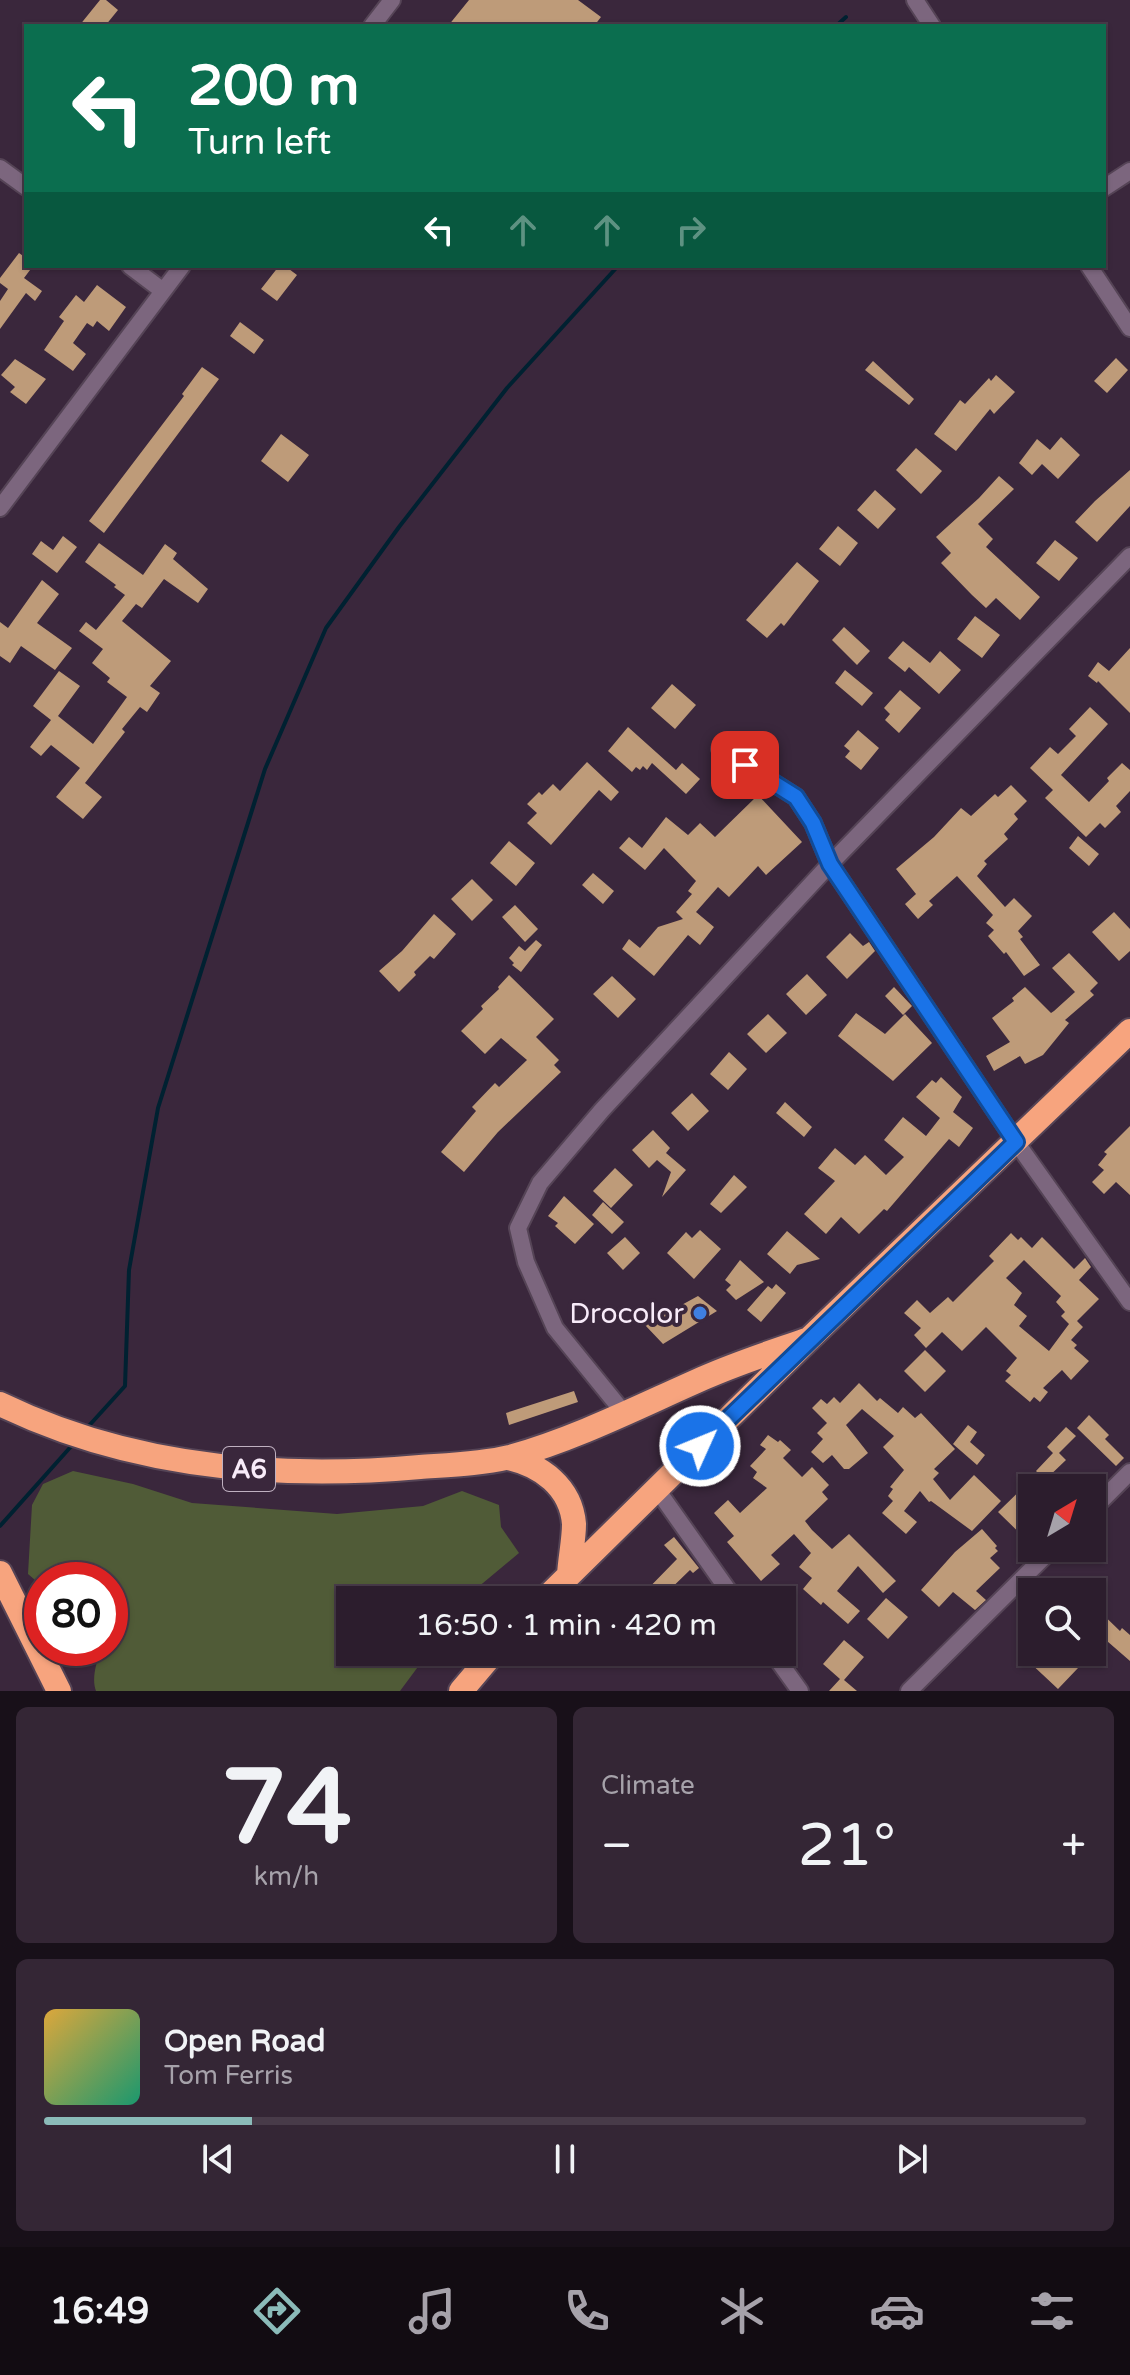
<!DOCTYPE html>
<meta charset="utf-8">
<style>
body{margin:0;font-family:"Varela Round",sans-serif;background:#342635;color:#f1f3f6;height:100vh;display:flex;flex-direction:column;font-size:30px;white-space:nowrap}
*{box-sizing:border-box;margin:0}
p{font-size:26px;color:#a6a2aa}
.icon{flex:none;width:44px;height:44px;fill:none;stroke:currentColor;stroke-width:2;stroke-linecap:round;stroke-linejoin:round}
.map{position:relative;height:1691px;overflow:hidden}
.details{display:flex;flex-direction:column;gap:16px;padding:16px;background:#181019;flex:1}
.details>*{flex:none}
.banner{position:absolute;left:24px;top:24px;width:1082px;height:244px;border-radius:0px;box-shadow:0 2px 6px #0004,0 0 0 2px #483b49;background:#0b6e4f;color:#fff;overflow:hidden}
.needle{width:52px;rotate:38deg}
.fabs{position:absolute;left:1018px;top:1474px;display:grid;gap:16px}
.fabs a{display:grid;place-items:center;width:88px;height:88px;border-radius:0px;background:#2c1d2d;box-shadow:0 2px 6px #0004,0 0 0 2px #483b49;font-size:40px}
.speed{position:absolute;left:24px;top:1562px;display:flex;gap:16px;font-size:40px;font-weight:700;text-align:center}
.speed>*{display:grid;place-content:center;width:104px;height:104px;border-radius:50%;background:#2c1d2d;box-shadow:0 2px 6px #0004,0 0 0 2px #483b49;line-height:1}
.speed .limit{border:12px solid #d22;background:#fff;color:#111}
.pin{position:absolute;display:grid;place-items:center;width:68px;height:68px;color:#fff;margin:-34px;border-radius:16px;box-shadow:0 4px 12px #0006}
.me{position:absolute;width:88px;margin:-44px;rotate:46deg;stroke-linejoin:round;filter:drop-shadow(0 0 6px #0008)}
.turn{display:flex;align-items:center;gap:28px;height:168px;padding:0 32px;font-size:36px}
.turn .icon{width:104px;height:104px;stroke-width:2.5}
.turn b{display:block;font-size:56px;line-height:68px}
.lanes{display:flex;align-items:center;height:76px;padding:0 32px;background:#0003;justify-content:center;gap:40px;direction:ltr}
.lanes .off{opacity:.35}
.big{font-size:60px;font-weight:600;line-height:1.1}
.details .tile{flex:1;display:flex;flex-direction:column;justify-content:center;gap:12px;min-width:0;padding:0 28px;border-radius:12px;background:#342635}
.details .dial{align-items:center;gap:0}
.dial b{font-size:104px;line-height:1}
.song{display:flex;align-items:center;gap:24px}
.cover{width:96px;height:96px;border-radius:12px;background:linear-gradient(135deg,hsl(40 70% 55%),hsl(160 70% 35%))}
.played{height:8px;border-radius:4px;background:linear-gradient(90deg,#8bbbb9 20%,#483b49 20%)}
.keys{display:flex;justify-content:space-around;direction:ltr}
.heat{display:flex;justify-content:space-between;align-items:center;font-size:44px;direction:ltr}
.details .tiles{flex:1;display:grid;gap:16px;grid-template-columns:1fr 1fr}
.tile:last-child{grid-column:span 2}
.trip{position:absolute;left:336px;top:1586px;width:460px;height:80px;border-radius:0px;background:#2c1d2d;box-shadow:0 2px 6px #0004,0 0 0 2px #483b49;font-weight:600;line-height:80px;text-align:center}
.dock{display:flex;height:128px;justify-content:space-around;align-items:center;background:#120c12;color:#a6a2aa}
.dock .icon{width:56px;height:56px}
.dock .on{color:#8bbbb9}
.dock b{font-size:36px;color:#f1f3f6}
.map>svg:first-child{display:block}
</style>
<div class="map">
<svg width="1130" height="1691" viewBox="0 0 1130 1691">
<rect width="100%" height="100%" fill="#3a273c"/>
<!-- green -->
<path fill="#505b37" d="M 73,1471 L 133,1484 L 192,1503 L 337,1514 L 423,1506 L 462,1491 L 499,1505 L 501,1527 L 519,1553 L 477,1588 L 469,1600 L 350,1600 L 350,1652 L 429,1652 L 400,1691 L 96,1691 C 91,1678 97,1660 102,1648 L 110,1648 L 112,1625 L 110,1621 L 110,1580 L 42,1580 L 42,1586 L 28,1574 L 32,1505 L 43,1484 Z"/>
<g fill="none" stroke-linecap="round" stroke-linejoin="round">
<!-- stream -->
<path stroke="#002131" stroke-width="4" d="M 836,26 L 846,17
M 86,1429 L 125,1386 L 129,1270 L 158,1108 L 265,769 L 326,628 L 399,527 L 507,388 L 618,266
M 0,1526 L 75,1442"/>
</g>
<!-- building -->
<path fill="#be9b79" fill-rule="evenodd" d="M 100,0 L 106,0 L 118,10 L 105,26 L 79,26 Z
M 469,0 L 578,0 L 601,17 L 594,26 L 448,26 Z
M 19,253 L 26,258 L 26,266 L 33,266 L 24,278 L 42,291 L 35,301 L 26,293 L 0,329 L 0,301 L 8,289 L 0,283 L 0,278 Z
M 279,266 L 285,266 L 297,275 L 277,301 L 261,289 Z
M 97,285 L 126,307 L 109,331 L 97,321 L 93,327 L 87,323 L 73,343 L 86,354 L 73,371 L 44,350 L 64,321 L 59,317 L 76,295 L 84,302 Z
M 240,322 L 264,340 L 254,354 L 230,336 Z
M 1116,358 L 1128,370 L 1107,393 L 1094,381 Z
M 15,359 L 46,379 L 26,404 L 10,392 L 15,387 L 1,375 Z
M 873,361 L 914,399 L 909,405 L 865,370 Z
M 202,367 L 219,379 L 104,533 L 89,521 L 184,396 L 182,394 Z
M 996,375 L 1015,392 L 994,414 L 990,409 L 956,451 L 934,434 L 960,400 L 965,404 L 989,378 L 991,381 Z
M 281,434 L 309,455 L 288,482 L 261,461 Z
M 1061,437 L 1080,455 L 1058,479 L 1042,464 L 1032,475 L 1019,463 L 1037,439 L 1050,450 Z
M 916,448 L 942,471 L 921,494 L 896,470 Z
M 1130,470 L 1130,506 L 1097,542 L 1075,522 L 1095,501 Z
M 999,476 L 1014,489 L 978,524 L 993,539 L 986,547 L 1040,597 L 1020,620 L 996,598 L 986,608 L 972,595 L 941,563 L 951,553 L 936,537 L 979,498 Z
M 875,490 L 896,509 L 878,529 L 857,510 Z
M 838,526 L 858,543 L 840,566 L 819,549 Z
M 63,536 L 77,547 L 57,573 L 32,554 L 41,541 L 53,550 Z
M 1055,540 L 1078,558 L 1059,581 L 1036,563 Z
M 99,543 L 143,575 L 165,544 L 177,553 L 173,559 L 208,589 L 198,603 L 164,579 L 142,608 L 136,604 L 122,621 L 171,661 L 150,686 L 160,693 L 147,712 L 140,707 L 122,729 L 125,732 L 85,783 L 102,797 L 83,819 L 56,797 L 80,768 L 51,745 L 41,756 L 30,747 L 51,720 L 33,706 L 59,671 L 80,686 L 58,716 L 93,744 L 127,697 L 107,682 L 110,678 L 92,663 L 103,649 L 79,631 L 86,622 L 96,630 L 125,595 L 114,587 L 116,585 L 85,562 Z
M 797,562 L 819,581 L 784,626 L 781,623 L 767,638 L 746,620 Z
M 42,580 L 59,594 L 37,623 L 72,648 L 55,670 L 21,646 L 10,663 L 0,656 L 0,622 L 8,628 Z
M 975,616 L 1000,635 L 982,658 L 957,639 Z
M 844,627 L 870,651 L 857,665 L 832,640 Z
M 903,641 L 930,663 L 940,651 L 961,670 L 939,694 L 909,667 L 905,672 L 888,658 Z
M 1130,648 L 1130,713 L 1098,681 L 1097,683 L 1088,676 L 1098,662 L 1109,671 Z
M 845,670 L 873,693 L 862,706 L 835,683 Z
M 672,684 L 696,705 L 675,729 L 651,708 Z
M 900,690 L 921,708 L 899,733 L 885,720 L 890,714 L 884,708 Z
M 1090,707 L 1108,724 L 1061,775 L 1089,802 L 1109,781 L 1107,778 L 1122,763 L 1130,770 L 1130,791 L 1116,806 L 1121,812 L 1105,828 L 1100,823 L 1086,837 L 1045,798 L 1053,790 L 1030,768 L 1050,747 L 1058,754 L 1076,736 L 1069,729 Z
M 628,727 L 676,770 L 682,763 L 700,779 L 686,794 L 652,763 L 647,770 L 643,766 L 640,770 L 636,767 L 632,772 L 608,751 Z
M 858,730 L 879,748 L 861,770 L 845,757 L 850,751 L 844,746 Z
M 587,762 L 619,792 L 611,801 L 599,790 L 551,845 L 527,823 L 537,813 L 527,804 L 539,792 L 542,795 L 553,784 L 560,791 Z
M 1011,785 L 1027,801 L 1014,814 L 1018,819 L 1004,834 L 1008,839 L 984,861 L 987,864 L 977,876 L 1005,907 L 1014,898 L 1032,916 L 1018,931 L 1023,937 L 1020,939 L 1040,965 L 1024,976 L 1006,952 L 1004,954 L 988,936 L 994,930 L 986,923 L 993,915 L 957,876 L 929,901 L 933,905 L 918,919 L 905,904 L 916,894 L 896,869 L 934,837 L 961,808 L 971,816 L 995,794 L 998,797 Z
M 758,795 L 802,842 L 766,875 L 758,866 L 729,897 L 718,887 L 696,912 L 714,927 L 700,945 L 688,935 L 654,976 L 622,949 L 629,939 L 640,948 L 658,927 L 683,919 L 676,912 L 692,894 L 688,891 L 696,881 L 664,848 L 645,870 L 619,848 L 629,837 L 642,848 L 666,817 L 688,835 L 700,823 L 715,837 Z
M 1078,836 L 1099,854 L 1089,866 L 1069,848 Z
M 509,841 L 535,863 L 516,886 L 490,863 Z
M 593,873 L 614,891 L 603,904 L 582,885 Z
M 472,879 L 493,900 L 472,921 L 451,899 Z
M 515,905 L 538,929 L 525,942 L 502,917 Z
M 1114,912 L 1130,929 L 1130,951 L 1119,961 L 1092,932 Z
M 434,914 L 456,934 L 434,959 L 430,956 L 414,972 L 416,975 L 399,992 L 379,971 L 402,951 Z
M 850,933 L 863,946 L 869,942 L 875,951 L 847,979 L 826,957 Z
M 536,940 L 542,945 L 521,972 L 512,965 L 514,963 L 509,958 L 519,946 L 525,951 Z
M 1069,953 L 1098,983 L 1090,991 L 1094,995 L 1065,1020 L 1069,1023 L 1043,1055 L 1025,1064 L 1020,1056 L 994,1071 L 986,1056 L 1010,1042 L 992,1018 L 1014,1001 L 1012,998 L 1025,987 L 1051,1013 L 1054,1011 L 1075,992 L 1052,968 Z
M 807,974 L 827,995 L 806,1015 L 786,994 Z
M 509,975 L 554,1019 L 536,1037 L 559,1060 L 554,1065 L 561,1072 L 498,1132 L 464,1172 L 441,1152 L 476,1111 L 472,1107 L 495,1083 L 499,1087 L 527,1060 L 501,1038 L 485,1054 L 461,1031 L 483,1009 L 481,1006 L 499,989 L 498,987 Z
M 612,976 L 636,999 L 618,1018 L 593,994 Z
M 894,987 L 912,1006 L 903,1015 L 885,996 Z
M 856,1013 L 885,1034 L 905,1014 L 932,1043 L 893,1081 L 838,1036 Z
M 768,1014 L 787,1033 L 766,1053 L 747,1034 Z
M 729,1052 L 747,1069 L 728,1090 L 710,1074 Z
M 941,1077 L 962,1097 L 953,1112 L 973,1128 L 959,1147 L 949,1139 L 887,1211 L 884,1209 L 859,1234 L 841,1217 L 826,1234 L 804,1214 L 835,1181 L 818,1168 L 835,1148 L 855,1165 L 865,1155 L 886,1175 L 904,1157 L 884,1140 L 903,1117 L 926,1136 L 940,1118 L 916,1097 L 932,1080 L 936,1083 Z
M 692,1093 L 709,1111 L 688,1131 L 671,1113 Z
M 785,1102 L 812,1127 L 804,1137 L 776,1113 Z
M 1130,1126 L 1130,1195 L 1116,1182 L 1104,1194 L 1092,1182 L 1104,1170 L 1098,1165 L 1107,1154 L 1104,1152 Z
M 653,1130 L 670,1148 L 666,1153 L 686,1170 L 662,1197 L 671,1172 L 657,1160 L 649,1168 L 632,1150 Z
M 615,1168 L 633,1185 L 611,1208 L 593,1191 Z
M 734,1175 L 747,1187 L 721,1213 L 710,1204 Z
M 564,1196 L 594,1224 L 575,1244 L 555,1226 L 558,1223 L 548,1216 Z
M 603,1202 L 624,1222 L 612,1234 L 592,1215 Z
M 700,1230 L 721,1249 L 694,1279 L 667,1253 L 686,1232 L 692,1238 Z
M 787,1231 L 820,1259 L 797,1265 L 790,1274 L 767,1254 Z
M 1011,1233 L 1018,1240 L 1021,1237 L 1032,1248 L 1042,1237 L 1074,1269 L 1085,1258 L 1091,1267 L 1079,1280 L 1099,1299 L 1077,1321 L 1083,1327 L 1071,1340 L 1077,1345 L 1074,1348 L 1089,1361 L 1071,1380 L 1062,1370 L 1043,1388 L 1048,1392 L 1040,1402 L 1034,1397 L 1030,1402 L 1005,1381 L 1011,1375 L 1006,1371 L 1017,1358 L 986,1327 L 962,1351 L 942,1332 L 926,1348 L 914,1335 L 921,1328 L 904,1313 L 917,1300 L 930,1313 L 948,1297 L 953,1302 L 994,1261 L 989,1256 ZM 1024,1260 L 1061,1296 L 1056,1302 L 1065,1312 L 1061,1316 L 1069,1324 L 1049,1351 L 1019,1326 L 1027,1316 L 1014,1305 L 1022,1293 L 1006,1278 Z
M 625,1237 L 640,1253 L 623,1270 L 607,1253 Z
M 740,1260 L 764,1282 L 736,1300 L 726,1290 L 731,1285 L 725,1280 Z
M 776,1284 L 786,1293 L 761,1322 L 747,1310 L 768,1286 L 772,1289 Z
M 698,1296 L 717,1311 L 663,1344 L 645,1325 Z
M 925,1350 L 946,1371 L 925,1392 L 904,1371 Z
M 859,1383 L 877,1401 L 880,1398 L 898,1413 L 903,1407 L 915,1418 L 921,1413 L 955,1449 L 934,1469 L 939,1473 L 933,1479 L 950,1500 L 974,1475 L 1001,1501 L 972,1531 L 931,1501 L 929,1502 L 920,1491 L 904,1511 L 917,1522 L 906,1534 L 882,1513 L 893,1501 L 888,1496 L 893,1489 L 890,1487 L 904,1470 L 883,1447 L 894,1436 L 862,1409 L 846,1425 L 868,1453 L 849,1469 L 844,1469 L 832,1455 L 823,1463 L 811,1452 L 823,1439 L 817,1433 L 827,1423 L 812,1408 L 821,1399 L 827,1404 L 834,1397 L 840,1403 Z
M 574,1391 L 578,1402 L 509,1425 L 506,1413 Z
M 1089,1415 L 1109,1435 L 1105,1439 L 1124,1458 L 1116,1466 L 1077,1428 Z
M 968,1425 L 977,1432 L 970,1442 L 985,1455 L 977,1465 L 953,1444 Z
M 1066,1427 L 1076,1436 L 1059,1453 L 1066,1460 L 1045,1480 L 1036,1471 L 1053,1453 L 1047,1447 Z
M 768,1435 L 778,1442 L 780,1440 L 791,1450 L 783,1458 L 802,1477 L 812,1467 L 829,1485 L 822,1492 L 828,1499 L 805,1521 L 812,1530 L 832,1549 L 849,1534 L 896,1581 L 883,1593 L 858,1566 L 837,1591 L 860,1611 L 848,1624 L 823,1602 L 821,1605 L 803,1589 L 812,1578 L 799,1567 L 811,1553 L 794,1534 L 771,1555 L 780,1564 L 761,1581 L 727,1542 L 734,1536 L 714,1513 L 728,1500 L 740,1513 L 767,1488 L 753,1478 L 757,1472 L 750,1466 L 766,1449 L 760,1445 Z
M 1032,1479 L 1032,1545 L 998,1512 Z
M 982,1529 L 997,1546 L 995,1548 L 998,1551 L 990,1558 L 1000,1568 L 976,1591 L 986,1600 L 975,1610 L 953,1592 L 939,1607 L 921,1590 L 955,1552 Z
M 674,1537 L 699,1568 L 693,1573 L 690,1570 L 659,1600 L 637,1600 L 677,1559 L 664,1545 Z
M 886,1598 L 908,1617 L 888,1639 L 867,1619 Z
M 1092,1604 L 1120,1631 L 1122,1628 L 1130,1635 L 1130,1661 L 1107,1641 L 1092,1656 Z
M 844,1640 L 864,1657 L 844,1680 L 857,1691 L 829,1691 L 840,1679 L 823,1664 Z
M 1035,1652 L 1041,1652 L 1048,1659 L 1055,1652 L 1061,1652 L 1078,1668 L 1058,1689 L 1027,1660 Z"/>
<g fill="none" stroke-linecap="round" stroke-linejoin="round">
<defs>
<path id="street" d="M 915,0 L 932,26
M 372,26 L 392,0
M 0,168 L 26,187
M 1104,188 L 1130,171
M 130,266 L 163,291
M 1089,266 L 1130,328
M 0,508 L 182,266
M 720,749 L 796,797 L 813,823 L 830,864 L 1016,1142 L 1130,1302
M 624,1413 L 555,1328 L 526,1262 L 518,1228 L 540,1183 L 602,1110 L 830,864 L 1130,556
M 656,1488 L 735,1600
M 1092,1510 L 1130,1472
M 772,1652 L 800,1691
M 909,1691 L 1053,1548"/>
<path id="highway" d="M 0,1404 C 130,1467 277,1480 420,1467 C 449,1465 482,1464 510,1457 C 578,1438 642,1405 706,1377 C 740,1362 775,1351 809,1339
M 508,1458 C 541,1465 571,1487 574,1524 C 574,1540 570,1558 569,1575
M 0,1573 L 59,1691
M 544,1600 L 809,1339 L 1130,1031
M 461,1691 L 494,1652"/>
</defs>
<!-- street casing -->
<use href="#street" stroke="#554456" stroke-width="20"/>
<!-- highway casing -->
<use href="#highway" stroke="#554456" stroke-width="28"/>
<!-- street -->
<use href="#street" stroke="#7c667e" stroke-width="16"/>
<!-- highway -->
<use href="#highway" stroke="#f7a47e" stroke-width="24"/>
</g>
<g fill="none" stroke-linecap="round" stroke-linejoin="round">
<defs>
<path id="route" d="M 700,1446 L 1016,1142 L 830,864 L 813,823 L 796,797 L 745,765"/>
</defs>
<!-- route casing -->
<use href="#route" stroke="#114b97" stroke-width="20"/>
<!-- route -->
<use href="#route" stroke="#1a73e8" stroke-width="14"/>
</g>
<!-- markers -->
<circle fill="#3f7fe0" stroke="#3a273c" stroke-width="3" cx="700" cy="1313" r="8"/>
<g text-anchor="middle" stroke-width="8" stroke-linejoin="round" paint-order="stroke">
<!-- shield labels -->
<rect fill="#3a273c" stroke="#bfb0c0" stroke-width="2" x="223" y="1447" width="52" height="44" rx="6"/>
<g font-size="26" font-weight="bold" fill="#f8ebf9">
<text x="249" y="1478">A6</text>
</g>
<!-- poi labels -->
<g font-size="28" fill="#f8ebf9" stroke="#3a273c" text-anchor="end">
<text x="684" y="1323">Drocolor</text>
</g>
</g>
</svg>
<div class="fabs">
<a><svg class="needle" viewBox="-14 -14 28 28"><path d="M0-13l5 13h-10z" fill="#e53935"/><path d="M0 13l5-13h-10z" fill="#a6a2aa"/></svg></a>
<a><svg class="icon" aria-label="search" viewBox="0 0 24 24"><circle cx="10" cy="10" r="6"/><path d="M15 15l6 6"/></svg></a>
</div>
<div class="speed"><div class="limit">80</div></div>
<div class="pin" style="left:745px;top:765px;background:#d93025"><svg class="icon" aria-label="arrive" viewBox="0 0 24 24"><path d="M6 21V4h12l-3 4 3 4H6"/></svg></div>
<svg class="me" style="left:700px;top:1446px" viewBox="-20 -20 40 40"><circle r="17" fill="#1a73e8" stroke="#fff" stroke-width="3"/><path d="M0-11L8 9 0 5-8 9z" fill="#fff"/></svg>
<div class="trip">16:50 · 1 min · 420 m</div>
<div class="banner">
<div class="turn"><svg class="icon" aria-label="left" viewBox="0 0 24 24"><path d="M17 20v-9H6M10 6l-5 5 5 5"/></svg><div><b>200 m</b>Turn left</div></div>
<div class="lanes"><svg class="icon" aria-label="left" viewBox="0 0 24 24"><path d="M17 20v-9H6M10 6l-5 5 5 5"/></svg><svg class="icon off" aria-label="ahead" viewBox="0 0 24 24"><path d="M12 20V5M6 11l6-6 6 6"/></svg><svg class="icon off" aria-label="ahead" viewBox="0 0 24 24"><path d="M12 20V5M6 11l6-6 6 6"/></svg><svg class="icon off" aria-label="right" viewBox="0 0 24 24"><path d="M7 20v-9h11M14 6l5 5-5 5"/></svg></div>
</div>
</div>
<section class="details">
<div class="tiles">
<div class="tile dial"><b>74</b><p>km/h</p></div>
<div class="tile"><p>Climate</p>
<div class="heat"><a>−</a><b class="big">21°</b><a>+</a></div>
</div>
<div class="tile">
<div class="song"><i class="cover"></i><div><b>Open Road</b><p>Tom Ferris</p></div></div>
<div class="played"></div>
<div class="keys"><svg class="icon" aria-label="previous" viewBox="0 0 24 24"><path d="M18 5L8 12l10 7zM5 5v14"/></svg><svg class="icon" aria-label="pause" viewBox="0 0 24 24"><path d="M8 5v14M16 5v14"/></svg><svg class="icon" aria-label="next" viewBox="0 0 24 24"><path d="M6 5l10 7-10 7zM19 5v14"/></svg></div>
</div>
</div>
</section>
<nav class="dock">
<b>16:49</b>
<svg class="icon on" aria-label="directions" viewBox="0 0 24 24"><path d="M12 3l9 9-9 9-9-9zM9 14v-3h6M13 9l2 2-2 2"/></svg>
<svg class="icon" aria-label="music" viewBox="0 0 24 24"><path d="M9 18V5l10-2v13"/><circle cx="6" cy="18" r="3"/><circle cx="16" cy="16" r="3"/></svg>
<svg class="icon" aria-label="phone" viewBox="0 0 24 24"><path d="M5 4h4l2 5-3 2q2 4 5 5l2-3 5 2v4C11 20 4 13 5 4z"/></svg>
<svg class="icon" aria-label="climate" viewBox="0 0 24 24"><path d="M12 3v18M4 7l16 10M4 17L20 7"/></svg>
<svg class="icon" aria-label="car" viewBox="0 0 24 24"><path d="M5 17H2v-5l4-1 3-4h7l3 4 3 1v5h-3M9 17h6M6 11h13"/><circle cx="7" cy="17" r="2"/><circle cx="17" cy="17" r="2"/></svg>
<svg class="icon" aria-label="filters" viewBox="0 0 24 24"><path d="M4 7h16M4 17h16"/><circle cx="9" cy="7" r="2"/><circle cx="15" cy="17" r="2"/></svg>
</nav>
